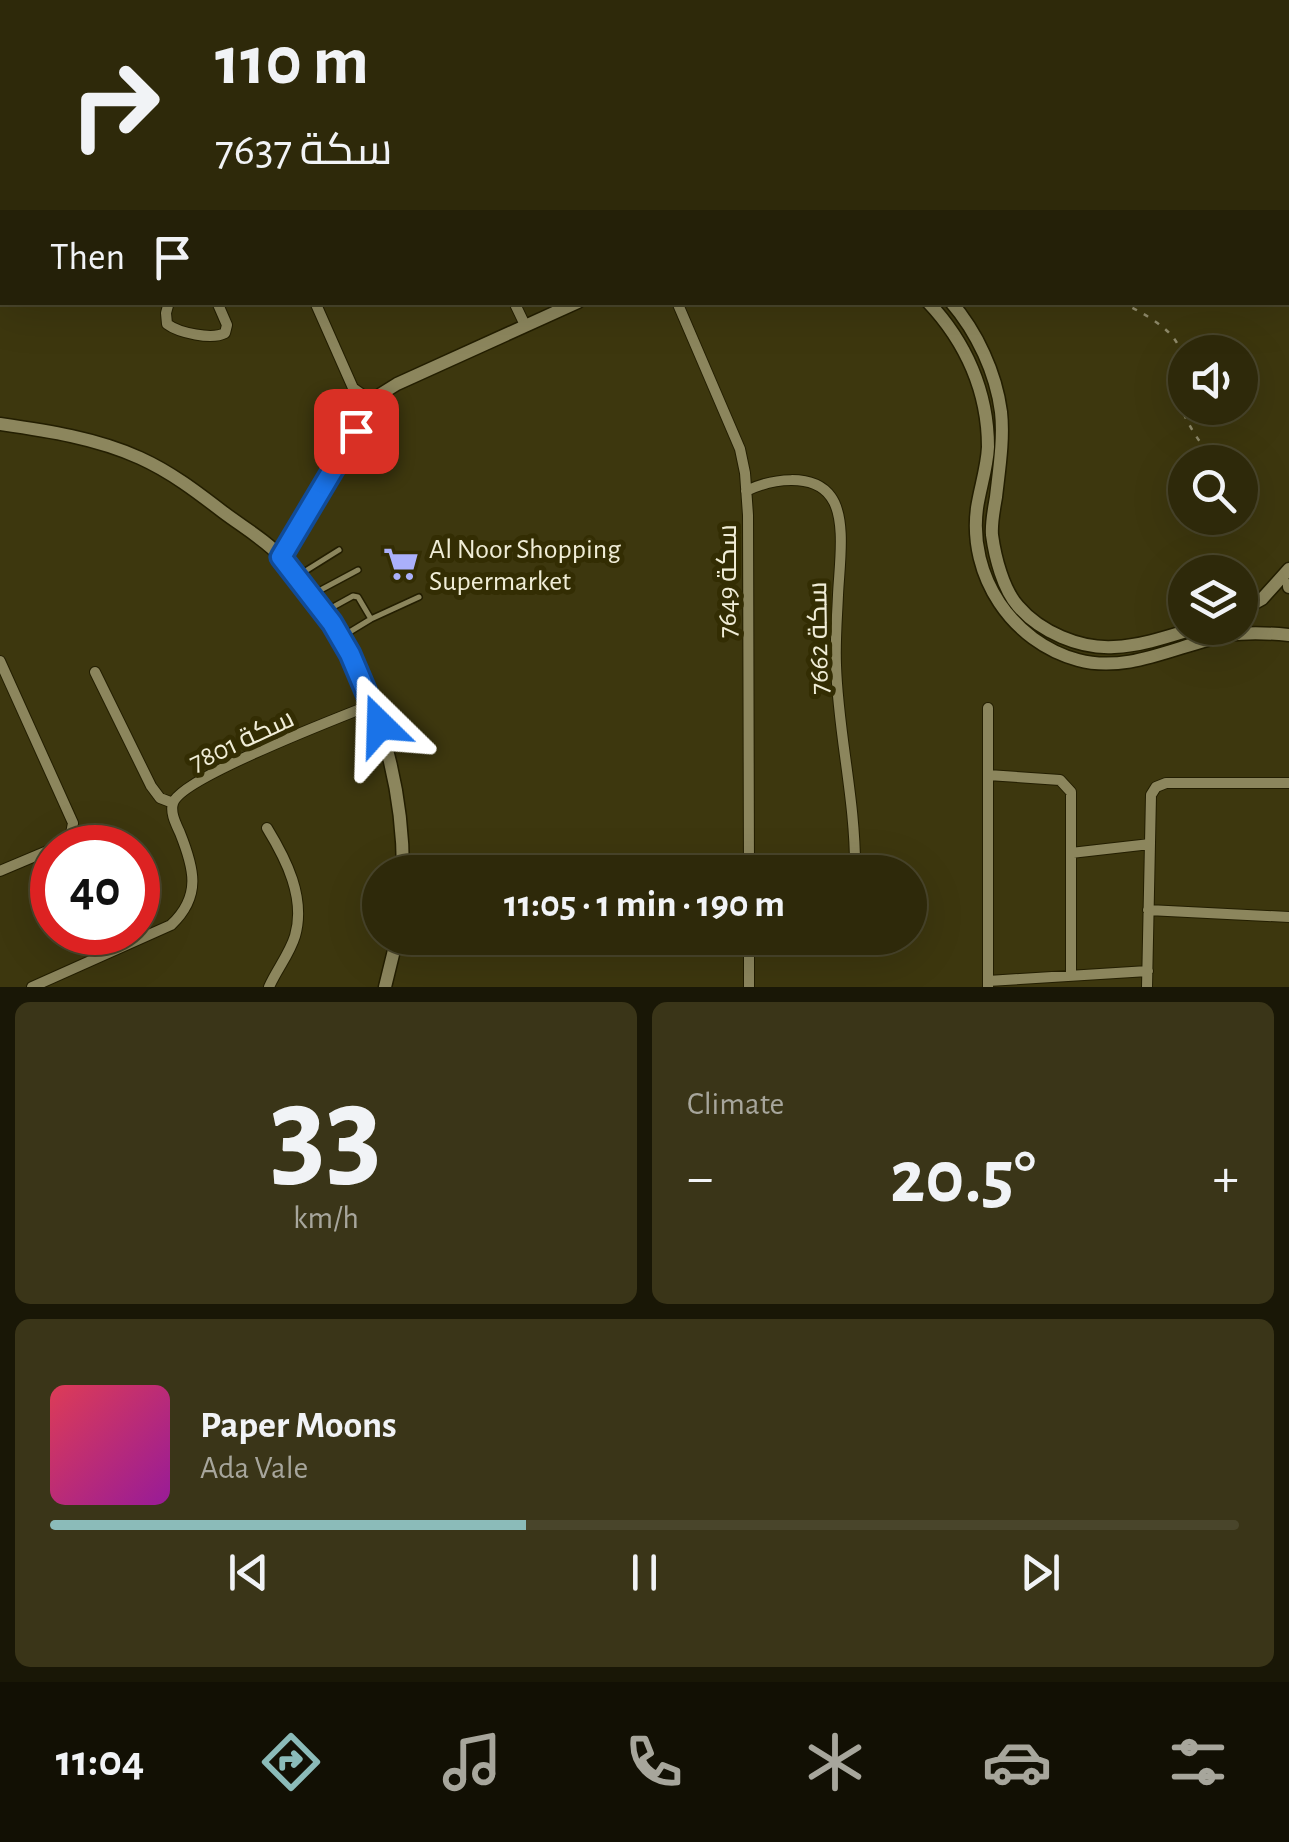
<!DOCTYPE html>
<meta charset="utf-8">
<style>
body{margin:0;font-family:"Alegreya Sans",Cairo,sans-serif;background:#3a3518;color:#f1f3f6;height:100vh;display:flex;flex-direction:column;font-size:38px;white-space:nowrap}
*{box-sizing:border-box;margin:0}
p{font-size:32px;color:#a7a69c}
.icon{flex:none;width:55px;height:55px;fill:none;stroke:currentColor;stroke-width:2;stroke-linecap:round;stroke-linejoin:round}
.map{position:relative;height:987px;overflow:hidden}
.details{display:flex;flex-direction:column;gap:15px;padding:15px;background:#191706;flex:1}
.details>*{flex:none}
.guide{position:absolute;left:0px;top:0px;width:1290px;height:305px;box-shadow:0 10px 40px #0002,0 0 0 2px #49452b;background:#2e290a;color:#f1f3f6;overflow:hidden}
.controls{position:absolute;left:1168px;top:335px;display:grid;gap:20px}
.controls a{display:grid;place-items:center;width:90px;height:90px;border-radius:50%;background:#2e290a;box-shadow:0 10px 40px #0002,0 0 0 2px #49452b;font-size:50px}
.speed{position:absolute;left:30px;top:825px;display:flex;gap:20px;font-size:50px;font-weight:700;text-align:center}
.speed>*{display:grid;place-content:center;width:130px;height:130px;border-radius:50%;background:#2e290a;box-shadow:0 10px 40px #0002,0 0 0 2px #49452b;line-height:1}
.speed .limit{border:15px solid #d22;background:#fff;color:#111}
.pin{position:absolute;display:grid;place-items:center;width:85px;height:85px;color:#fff;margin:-42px;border-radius:20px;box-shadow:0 5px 15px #0006}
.me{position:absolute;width:110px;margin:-55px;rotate:338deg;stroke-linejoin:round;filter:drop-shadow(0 0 8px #0008)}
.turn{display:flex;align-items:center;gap:35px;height:210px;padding:0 50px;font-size:45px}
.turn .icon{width:130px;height:130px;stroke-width:2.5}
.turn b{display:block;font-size:70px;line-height:85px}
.then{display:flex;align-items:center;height:95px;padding:0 50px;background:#0003;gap:20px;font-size:38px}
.big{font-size:75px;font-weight:700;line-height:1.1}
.details .tile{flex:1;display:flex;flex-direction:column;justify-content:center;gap:15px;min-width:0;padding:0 35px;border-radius:15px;background:#3a3518}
.details .dial{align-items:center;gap:0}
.dial b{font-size:130px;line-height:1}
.song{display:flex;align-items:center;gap:30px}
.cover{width:120px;height:120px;border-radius:15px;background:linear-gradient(135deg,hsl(350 70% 55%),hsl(300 70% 35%))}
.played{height:10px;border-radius:5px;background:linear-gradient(90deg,#8bbbb9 40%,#49452b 40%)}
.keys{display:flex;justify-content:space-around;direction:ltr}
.heat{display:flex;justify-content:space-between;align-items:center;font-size:55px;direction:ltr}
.details .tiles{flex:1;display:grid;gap:15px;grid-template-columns:1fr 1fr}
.tile:last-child{grid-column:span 2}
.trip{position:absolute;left:362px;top:855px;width:565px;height:100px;border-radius:50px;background:#2e290a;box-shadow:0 10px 40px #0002,0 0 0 2px #49452b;font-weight:700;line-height:100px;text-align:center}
.menu{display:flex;height:160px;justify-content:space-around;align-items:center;background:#121004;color:#a7a69c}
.menu .icon{width:70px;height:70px}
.menu .active{color:#8bbbb9}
.menu b{font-size:45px;color:#f1f3f6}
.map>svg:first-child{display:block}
</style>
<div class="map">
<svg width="1289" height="987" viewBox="0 0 1289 987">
<rect width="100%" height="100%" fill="#3d370e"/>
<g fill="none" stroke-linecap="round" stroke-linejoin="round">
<defs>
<path id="service" d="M 299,575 L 339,550
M 315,593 L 358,570
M 324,612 L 353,596 L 358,597 L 371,619 L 419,597
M 343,636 L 371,619"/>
<path id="minor" d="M 151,0 L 153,2
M 419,0 L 427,2
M 565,0 L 572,2
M 91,2 L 91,0
M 471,2 L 472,0
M 625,2 L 626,0
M 0,115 L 2,116
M 0,208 L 2,208
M 0,299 L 2,299
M 169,302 L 166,313 L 167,324 C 179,333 212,340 225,333 L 227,325 L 217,302
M 315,302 L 353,388 L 373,402
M 514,302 L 525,325
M 677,302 L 740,449 L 745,473 L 748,515 L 749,872
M 746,491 C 771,479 813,472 831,497 C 847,519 839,568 838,595 C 837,618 835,642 836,665 C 838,734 856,801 855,872
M 0,661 L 73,823 L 70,839 L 54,848
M 95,672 L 151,786 L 160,798 L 173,803
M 988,775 L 1060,780 L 1071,792 L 1071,976
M 267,828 C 286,859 306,898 295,936 C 290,953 276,971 269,987
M 1071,853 L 1150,844
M 0,871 L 52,849
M 1148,910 L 1289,917
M 749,938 L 749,987
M 988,981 L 1148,971
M 32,987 L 171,925 C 202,896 194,868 180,833 C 176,824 170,813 173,803 C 182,777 341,717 373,704
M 988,987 L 988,708
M 1147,987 L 1151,795 L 1156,787 L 1166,783 L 1289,783"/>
<path id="tertiary" d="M 928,302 C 966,342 988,392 988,447 C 987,468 980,488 977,508 C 968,576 1012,642 1078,660 C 1129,674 1179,644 1228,635 C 1248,632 1269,633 1289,635
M 951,302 C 977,332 996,373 1001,412 C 1004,439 999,470 996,497 C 994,509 991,523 992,535 C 995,557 1003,589 1018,606 C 1040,632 1080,649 1114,647 C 1141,646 1170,636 1196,628
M 0,424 C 48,431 96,438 140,458 C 171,472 197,492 223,512 C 243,527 267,541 283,559 C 361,646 403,756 403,872
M 281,557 L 373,402 L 381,394 L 397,384 L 578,302
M 1289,585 L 1289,587
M 1240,611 L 1262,599 L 1289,569
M 385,987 L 397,938"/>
</defs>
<!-- service casing -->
<use href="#service" stroke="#231e01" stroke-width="8"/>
<!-- minor casing -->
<use href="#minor" stroke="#231e01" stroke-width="12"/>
<!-- tertiary casing -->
<use href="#tertiary" stroke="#231e01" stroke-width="15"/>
<!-- path -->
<path stroke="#908b6b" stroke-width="2.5" stroke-dasharray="5 8" stroke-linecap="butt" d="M 1108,2 L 1111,0
M 1121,302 C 1139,311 1179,331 1180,353 C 1181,366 1174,379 1177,392 C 1181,417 1200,443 1215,462
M 1240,490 L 1253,505"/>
<!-- service -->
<use href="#service" stroke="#8c865d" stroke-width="5"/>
<!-- minor -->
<use href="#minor" stroke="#8c865d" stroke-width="10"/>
<!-- tertiary -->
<use href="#tertiary" stroke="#8c865d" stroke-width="12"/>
</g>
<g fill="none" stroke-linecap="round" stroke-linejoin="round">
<defs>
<path id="route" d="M 356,431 L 281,557 L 332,623 L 350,654 L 380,725"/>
</defs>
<!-- route casing -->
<use href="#route" stroke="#114b97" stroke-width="25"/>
<!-- route -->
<use href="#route" stroke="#1a73e8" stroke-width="18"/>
</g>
<!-- icons -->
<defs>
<symbol id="supermarket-bare" viewBox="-9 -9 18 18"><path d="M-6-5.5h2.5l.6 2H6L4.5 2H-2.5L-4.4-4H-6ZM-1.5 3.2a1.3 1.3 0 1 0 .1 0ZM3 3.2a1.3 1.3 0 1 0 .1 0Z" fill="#aab0fb" stroke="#332d03" stroke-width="2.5" paint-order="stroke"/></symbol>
</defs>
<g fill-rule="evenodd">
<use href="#supermarket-bare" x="376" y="539" width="50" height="50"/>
</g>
<g text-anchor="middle" stroke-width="10" stroke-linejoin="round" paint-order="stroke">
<!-- poi labels -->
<g font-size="28" fill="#f0edd7" stroke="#332d03" text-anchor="start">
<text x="429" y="558">Al Noor Shopping<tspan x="429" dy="32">Supermarket</tspan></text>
</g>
<!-- street labels -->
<g font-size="28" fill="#f0edd7" stroke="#332d03">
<text transform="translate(726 581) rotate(-90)" y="10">سكة 7649</text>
<text transform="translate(817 638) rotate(-91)" y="10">سكة 7662</text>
<text transform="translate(241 739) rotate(-25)" y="10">سكة 7801</text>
</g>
</g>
</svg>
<div class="controls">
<a><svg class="icon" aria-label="sound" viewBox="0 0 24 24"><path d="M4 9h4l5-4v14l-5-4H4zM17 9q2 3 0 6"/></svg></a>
<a><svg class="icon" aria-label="search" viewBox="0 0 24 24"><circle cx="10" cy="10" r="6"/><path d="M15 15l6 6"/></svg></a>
<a><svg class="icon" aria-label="layers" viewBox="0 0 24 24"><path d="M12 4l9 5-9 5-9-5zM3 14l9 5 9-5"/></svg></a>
</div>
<div class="speed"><div class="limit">40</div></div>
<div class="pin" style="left:356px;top:431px;background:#d93025"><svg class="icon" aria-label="arrive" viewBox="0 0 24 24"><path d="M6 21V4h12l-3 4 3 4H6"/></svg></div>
<svg class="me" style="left:380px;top:725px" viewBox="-20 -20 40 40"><path d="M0-17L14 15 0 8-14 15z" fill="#1a73e8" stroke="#fff" stroke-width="4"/></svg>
<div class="trip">11:05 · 1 min · 190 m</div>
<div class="guide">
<div class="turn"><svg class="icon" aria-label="right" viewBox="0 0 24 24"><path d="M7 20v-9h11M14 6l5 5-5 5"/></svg><div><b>110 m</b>سكة 7637</div></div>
<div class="then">Then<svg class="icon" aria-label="arrive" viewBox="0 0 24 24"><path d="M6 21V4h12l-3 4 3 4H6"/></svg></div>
</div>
</div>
<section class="details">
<div class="tiles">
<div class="tile dial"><b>33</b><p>km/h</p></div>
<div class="tile"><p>Climate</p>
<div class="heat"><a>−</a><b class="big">20.5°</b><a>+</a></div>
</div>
<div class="tile">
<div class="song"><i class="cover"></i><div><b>Paper Moons</b><p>Ada Vale</p></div></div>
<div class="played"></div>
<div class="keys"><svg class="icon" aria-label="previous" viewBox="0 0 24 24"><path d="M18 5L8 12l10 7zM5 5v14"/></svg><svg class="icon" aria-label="pause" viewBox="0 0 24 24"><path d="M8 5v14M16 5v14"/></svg><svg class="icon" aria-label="next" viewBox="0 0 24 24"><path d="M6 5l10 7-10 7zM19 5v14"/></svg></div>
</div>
</div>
</section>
<nav class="menu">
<b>11:04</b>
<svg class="icon active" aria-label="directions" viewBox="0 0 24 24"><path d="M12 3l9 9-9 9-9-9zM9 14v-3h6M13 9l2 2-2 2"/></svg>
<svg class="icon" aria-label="music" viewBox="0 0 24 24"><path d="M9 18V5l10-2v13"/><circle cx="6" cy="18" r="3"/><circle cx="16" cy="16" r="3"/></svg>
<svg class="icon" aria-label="phone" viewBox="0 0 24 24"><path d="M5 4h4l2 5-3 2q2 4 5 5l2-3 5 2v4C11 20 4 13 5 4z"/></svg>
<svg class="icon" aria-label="climate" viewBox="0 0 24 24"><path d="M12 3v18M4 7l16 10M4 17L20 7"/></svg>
<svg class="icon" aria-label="car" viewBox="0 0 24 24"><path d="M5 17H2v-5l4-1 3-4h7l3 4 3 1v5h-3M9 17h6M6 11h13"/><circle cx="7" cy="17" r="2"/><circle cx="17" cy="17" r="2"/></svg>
<svg class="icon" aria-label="filters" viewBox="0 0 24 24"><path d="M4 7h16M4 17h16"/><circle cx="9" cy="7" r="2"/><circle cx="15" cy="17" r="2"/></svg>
</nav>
